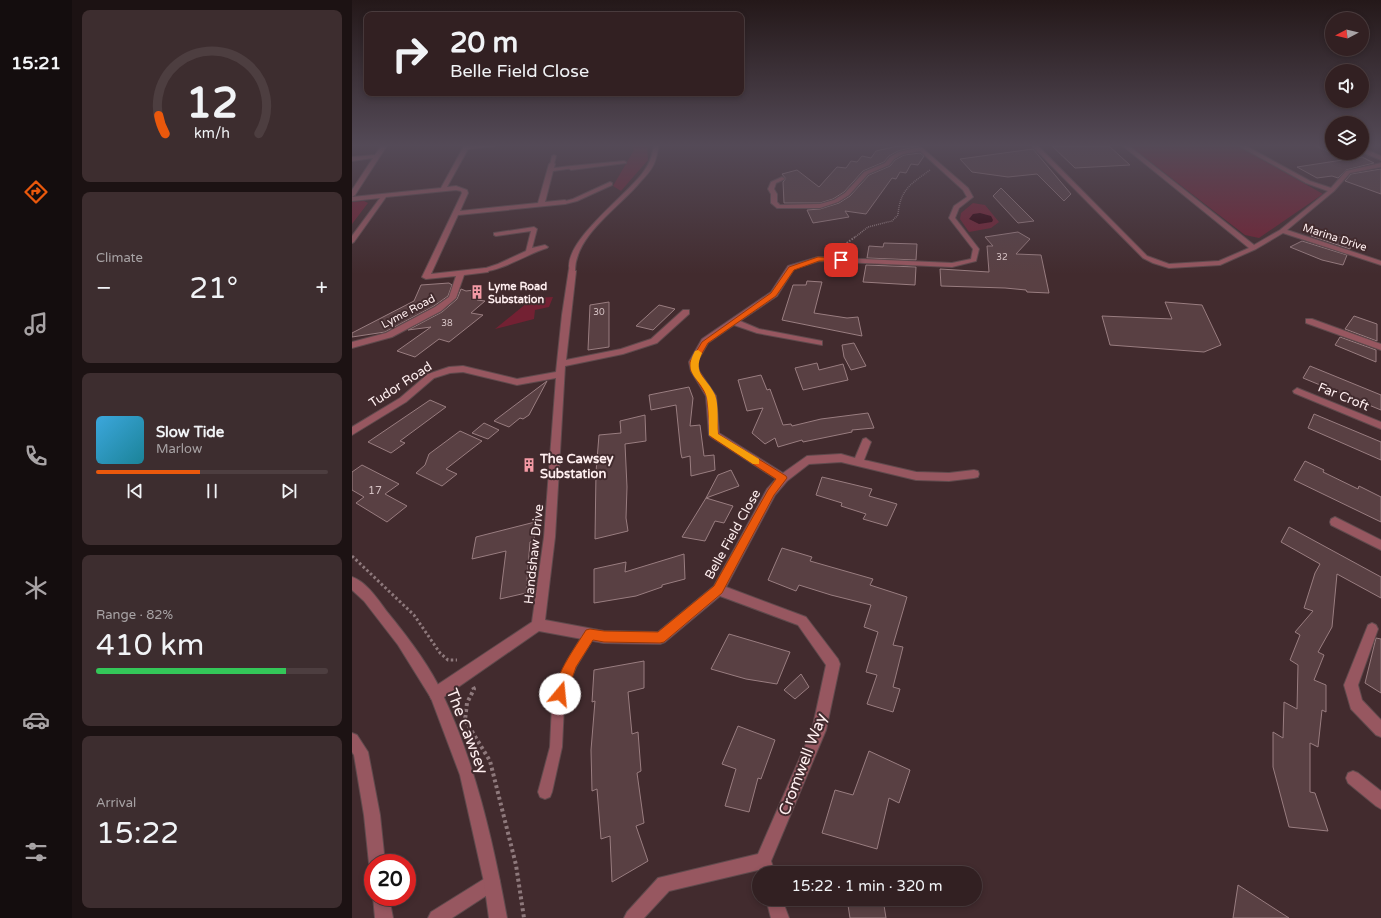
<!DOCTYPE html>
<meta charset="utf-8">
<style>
body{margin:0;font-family:"Varela Round",sans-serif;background:#3d2d2f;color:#f1f3f6;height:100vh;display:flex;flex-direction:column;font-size:15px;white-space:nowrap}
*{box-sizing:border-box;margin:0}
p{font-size:13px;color:#a8a3a5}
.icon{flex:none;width:22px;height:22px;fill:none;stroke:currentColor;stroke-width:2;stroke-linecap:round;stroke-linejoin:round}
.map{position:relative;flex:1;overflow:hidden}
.drawer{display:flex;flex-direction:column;gap:10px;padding:10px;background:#1c1213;width:280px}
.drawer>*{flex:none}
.top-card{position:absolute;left:12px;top:12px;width:380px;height:84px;border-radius:8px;box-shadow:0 2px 6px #0003,0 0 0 1px #4d3e40;background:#322022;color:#f1f3f6;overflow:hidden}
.needle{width:26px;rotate:263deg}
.buttons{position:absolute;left:973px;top:12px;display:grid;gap:8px}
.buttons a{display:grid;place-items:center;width:44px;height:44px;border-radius:50%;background:#322022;box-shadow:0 2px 6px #0003,0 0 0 1px #4d3e40;font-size:20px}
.speed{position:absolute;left:12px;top:854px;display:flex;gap:8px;font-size:20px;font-weight:700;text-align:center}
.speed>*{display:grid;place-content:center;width:52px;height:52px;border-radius:50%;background:#322022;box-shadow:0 2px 6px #0003,0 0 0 1px #4d3e40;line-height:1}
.speed .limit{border:6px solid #d22;background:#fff;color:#111}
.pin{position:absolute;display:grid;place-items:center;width:34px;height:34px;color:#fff;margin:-17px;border-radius:8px;box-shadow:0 2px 6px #0006}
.me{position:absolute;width:44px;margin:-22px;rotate:17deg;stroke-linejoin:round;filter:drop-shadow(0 0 3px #0008)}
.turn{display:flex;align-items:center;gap:14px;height:84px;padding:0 20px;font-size:18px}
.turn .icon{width:52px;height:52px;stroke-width:2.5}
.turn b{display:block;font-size:28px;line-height:34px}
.big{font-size:30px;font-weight:600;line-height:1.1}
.drawer .card{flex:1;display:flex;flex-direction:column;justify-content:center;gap:6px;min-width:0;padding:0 14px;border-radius:8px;background:#3d2d2f}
.drawer .dial{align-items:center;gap:0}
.dial svg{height:104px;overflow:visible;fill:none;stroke:#4d3e40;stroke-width:7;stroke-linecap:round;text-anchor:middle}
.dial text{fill:#f1f3f6;stroke:none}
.song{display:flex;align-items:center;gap:12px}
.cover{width:48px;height:48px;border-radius:6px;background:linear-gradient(135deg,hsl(200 70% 55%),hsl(190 70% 35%))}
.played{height:4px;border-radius:2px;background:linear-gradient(90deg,#ea580c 45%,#4d3e40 45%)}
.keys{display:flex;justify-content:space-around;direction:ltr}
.heat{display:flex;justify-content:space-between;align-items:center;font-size:22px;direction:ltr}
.charge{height:6px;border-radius:3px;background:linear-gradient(90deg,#34c759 82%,#4d3e40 0)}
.trip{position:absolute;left:400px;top:866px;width:230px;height:40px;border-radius:20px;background:#322022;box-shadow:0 2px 6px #0003,0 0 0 1px #4d3e40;font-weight:600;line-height:40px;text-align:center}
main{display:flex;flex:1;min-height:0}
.tabs{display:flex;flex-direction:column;width:72px;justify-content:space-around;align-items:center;background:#140d0e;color:#a8a3a5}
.tabs .icon{width:28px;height:28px}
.tabs .active{color:#ea580c}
.tabs b{font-size:18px;color:#f1f3f6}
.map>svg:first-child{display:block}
</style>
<main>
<nav class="tabs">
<b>15:21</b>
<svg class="icon active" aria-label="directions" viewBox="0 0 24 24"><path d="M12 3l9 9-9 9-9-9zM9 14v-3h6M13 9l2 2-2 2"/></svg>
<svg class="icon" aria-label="music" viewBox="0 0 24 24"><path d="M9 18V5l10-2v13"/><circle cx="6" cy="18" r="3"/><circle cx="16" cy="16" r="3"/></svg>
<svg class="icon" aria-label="phone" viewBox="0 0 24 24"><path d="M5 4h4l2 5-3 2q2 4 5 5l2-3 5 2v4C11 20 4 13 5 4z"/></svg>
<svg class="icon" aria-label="climate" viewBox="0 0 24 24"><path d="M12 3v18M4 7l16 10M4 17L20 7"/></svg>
<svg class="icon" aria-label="car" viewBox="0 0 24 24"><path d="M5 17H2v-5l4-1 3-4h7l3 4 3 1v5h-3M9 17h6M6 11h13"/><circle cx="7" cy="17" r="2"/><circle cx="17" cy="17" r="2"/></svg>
<svg class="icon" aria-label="filters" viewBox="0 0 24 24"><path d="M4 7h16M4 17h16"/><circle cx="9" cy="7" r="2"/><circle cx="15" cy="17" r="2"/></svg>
</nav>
<section class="drawer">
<div class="card dial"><svg viewBox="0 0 100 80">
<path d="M14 69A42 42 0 1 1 86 69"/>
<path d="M14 69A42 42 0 0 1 9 55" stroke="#ea580c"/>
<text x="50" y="56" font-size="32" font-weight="700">12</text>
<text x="50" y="72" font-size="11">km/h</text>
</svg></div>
<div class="card"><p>Climate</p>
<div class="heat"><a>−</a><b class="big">21°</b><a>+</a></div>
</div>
<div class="card">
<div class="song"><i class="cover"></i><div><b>Slow Tide</b><p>Marlow</p></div></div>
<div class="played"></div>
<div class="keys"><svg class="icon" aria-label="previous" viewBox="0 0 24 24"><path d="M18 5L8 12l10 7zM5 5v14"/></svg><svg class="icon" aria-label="pause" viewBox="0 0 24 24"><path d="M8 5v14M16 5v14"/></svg><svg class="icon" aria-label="next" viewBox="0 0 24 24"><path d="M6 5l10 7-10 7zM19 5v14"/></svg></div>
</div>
<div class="card"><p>Range · 82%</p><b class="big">410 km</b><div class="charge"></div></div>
<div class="card"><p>Arrival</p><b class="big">15:22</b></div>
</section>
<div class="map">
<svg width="1029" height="918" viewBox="0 0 1029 918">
<rect width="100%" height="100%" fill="#422b2e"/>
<!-- green -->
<path fill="#732133" d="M 280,146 L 295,146 L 296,160 L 269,191 L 261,186 L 282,150 Z
M 778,146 L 886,146 L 971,194 L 907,238 L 893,235 Z
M 12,201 L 16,203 L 0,224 L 0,202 Z
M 621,203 L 633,205 L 647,222 L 639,228 L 617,232 L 608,219 L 609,213 Z
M 201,297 L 197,307 L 183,310 L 182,319 L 143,329 L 181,298 Z"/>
<!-- water -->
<path fill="#30020d" d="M 628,213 L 639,216 L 641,220 L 640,222 L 627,224 L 617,219 L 621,214 Z"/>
<!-- building -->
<path fill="#594043" stroke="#997d80" d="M 546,146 L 567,146 L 546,151 L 537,156 L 532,162 L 511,171 L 492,192 L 481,199 L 468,203 L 432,203 L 431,182 L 434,179 L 430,174 L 445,170 L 467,187 L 485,167 L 494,168 L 499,161 L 505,162 L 510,156 L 519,158 L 524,151 Z
M 700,146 L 757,146 L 778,165 L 723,168 Z
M 681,149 L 719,194 L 712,201 L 685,174 L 656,177 L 620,172 L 608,159 Z
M 568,153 L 572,156 L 566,165 L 559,164 L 554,173 L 548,172 L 544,179 L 540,178 L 514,214 L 493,211 L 497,217 L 461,223 L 455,210 L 468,209 L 487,203 L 498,196 L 517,175 L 538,166 L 543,160 L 552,155 Z
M 1010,157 L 1022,163 L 994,170 L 986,178 L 980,176 L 965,178 L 945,167 Z
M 1029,169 L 1029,194 L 993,181 L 999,174 Z
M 649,188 L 682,221 L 666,223 L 641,196 Z
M 666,232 L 678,239 L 664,254 L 689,255 L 697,293 L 675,292 L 674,290 L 653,288 L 589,286 L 588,269 L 637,272 L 635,246 L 641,246 L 633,237 Z
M 965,233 L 968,233 L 1001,240 L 998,249 L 959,236 Z
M 950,241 L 995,255 L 991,265 L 970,260 L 938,247 Z
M 532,243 L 565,244 L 564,260 L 515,258 L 517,246 L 531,247 Z
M 514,265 L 564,267 L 563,285 L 511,282 Z
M 455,281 L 470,282 L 462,313 L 495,318 L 506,317 L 510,336 L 430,320 L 441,285 L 454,285 Z
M 97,283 L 100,285 L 96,296 L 82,306 L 33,332 L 0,337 L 0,333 L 62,301 L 69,285 Z
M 109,289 L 114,291 L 130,289 L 125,300 L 133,301 L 119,313 L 131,315 L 97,342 L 87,339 L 63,357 L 45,351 L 79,327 L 56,330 L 90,312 L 105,299 Z
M 257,302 L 257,347 L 236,350 L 238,305 Z
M 813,302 L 850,305 L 869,345 L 852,352 L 758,345 L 750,316 L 820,319 Z
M 307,305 L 323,309 L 301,330 L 284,326 Z
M 1002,316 L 1025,324 L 1025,341 L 993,329 Z
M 988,337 L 1024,350 L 1024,362 L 983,345 Z
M 502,343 L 514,366 L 499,370 L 492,357 L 490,345 Z
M 465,363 L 467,370 L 491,364 L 496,380 L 451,390 L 443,368 Z
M 958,366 L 1029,395 L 1029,410 L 951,378 Z
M 409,375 L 415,390 L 418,389 L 431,425 L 439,424 L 440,426 L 469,419 L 516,413 L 522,428 L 500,430 L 500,432 L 451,442 L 450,440 L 426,447 L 423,438 L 413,444 L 400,433 L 411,408 L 395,411 L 386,380 Z
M 195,381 L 177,415 L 171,419 L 168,418 L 157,427 L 142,421 Z
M 337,387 L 341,398 L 338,426 L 348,425 L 352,456 L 362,455 L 363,470 L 339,476 L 338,456 L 330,458 L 329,454 L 324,405 L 299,410 L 297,395 Z
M 78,400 L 94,407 L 48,441 L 53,443 L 39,453 L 16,442 Z
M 962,414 L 1029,442 L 1029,460 L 956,428 Z
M 293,415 L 294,441 L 273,444 L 275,487 L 274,518 L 276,531 L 243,539 L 244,472 L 247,435 L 269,433 L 268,421 Z
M 132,423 L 147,430 L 136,439 L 120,433 Z
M 108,431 L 130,441 L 94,469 L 105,474 L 90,486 L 64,473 L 73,465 L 77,454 Z
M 953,461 L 972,470 L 971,472 L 1006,489 L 1007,486 L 1029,497 L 1029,522 L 942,480 Z
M 10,465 L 47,484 L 33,494 L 55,506 L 35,522 L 4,503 L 12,497 L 0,490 L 0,472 Z
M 379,470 L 387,486 L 354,498 L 366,475 Z
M 470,477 L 520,489 L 517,496 L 545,504 L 535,526 L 511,519 L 514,514 L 489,506 L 490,503 L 464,495 Z
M 354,498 L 381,506 L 372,523 L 363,521 L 353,541 L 330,537 Z
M 183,522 L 182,541 L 178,542 L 174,593 L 148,599 L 154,551 L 120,559 L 124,537 Z
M 937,527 L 1029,577 L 1029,598 L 985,574 L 980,627 L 966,652 L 972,655 L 962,680 L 974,685 L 974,712 L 970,710 L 966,747 L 958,743 L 958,792 L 963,793 L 976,831 L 937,827 L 921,767 L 921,732 L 931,738 L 932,702 L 945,709 L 946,665 L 938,660 L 948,635 L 943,632 L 961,611 L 952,608 L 963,573 L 968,564 L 929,542 Z
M 430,548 L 460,557 L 458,561 L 521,579 L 518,585 L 555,597 L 541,645 L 551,647 L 541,687 L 548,689 L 541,712 L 515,704 L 525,675 L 514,672 L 526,632 L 512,627 L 519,605 L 479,595 L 447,585 L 444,591 L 416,580 Z
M 332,554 L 333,579 L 310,585 L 310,587 L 284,596 L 242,603 L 242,569 L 274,562 L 273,572 Z
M 377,634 L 438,652 L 425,684 L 394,679 L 359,669 Z
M 1024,638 L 1029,639 L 1029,693 L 1013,683 Z
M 292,661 L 292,688 L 276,692 L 280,734 L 286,732 L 289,771 L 285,773 L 292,823 L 284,826 L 296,861 L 260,882 L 258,836 L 249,839 L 245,789 L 240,791 L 239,750 L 243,701 L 240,702 L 242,670 Z
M 449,674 L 457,687 L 443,699 L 432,690 Z
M 386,726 L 423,740 L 409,779 L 406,778 L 397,812 L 373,806 L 384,769 L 370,764 Z
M 517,751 L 558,770 L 547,803 L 537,798 L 525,849 L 470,833 L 483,790 L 501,795 Z
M 886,885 L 937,918 L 881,918 Z
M 495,899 L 531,899 L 534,918 L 498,918 Z"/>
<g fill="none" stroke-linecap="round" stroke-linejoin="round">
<defs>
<path id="service" d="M 302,146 L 306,146 C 306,150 305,154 304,158 C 302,167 295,175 289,181 C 268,207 223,235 223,271 L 218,272 C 208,243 276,195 292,171 C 298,163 300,156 302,146 Z
M 202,155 L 204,156 L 202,164 L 198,165 L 200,156 Z
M 272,161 L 274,162 L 274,163 L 219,170 L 216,168 L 219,166 Z
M 258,182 L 260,183 L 260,185 L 225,201 L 213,204 L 210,202 L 221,199 Z
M 182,227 L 185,229 L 180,248 L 193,245 L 196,247 L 195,248 C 177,253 146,273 131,271 L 131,269 L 146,264 L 174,251 L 179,231 L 144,236 L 142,235 L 142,233 Z
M 238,629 L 242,630 L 244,634 L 224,667 L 216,685 L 212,705 L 210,747 L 200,792 L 198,797 L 193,799 L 188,797 L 186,792 L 198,747 L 200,705 L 204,684 L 216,659 L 234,630 Z"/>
<path id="minor" d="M 29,146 L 34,147 L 3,195 L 0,197 L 0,190 L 21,158 L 0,161 L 0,157 L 23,155 Z
M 112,146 L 143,146 L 116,149 L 95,187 L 104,186 L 115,190 L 116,193 L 108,211 L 186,203 L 197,164 L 200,162 L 203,164 L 202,168 L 219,166 L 222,168 L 201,171 L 193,202 L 213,200 L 216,202 L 213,204 L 106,215 L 79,274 L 133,268 L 137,270 L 136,272 L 112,275 L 104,298 L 89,311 L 40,337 L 0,348 L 0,342 L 34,333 L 83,307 L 97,297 L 104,276 L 74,279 L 70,277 L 110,193 L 109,191 L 104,190 L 34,197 L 2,242 L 0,243 L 0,236 L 28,198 L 0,201 L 0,197 L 89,188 Z
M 680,146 L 686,146 L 795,256 L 817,264 L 867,261 L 897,248 L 771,146 L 777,146 L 902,245 L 928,230 L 976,191 L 954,183 L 887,146 L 894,146 L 958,181 L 979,188 L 994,171 L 1029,163 L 1029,167 L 998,173 L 982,191 L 935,230 L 1029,261 L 1029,265 L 931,233 L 904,249 L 868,265 L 817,268 L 801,263 L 791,258 Z
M 569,147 L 616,188 L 621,197 L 607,208 L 603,218 L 627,249 L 624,261 L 600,267 L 467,261 L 442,269 L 425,296 L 388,321 L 407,329 L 470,341 L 470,345 L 405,333 L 382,325 L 356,343 L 345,362 L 347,371 L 364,396 L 367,433 L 431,473 L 455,456 L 489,454 L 503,458 L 511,439 L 514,438 L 519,442 L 512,460 L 564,472 L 597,473 L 622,470 L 626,471 L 627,474 L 626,477 L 622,478 L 597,481 L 564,480 L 489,462 L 457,464 L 435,481 L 423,495 L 374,587 L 454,617 L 486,659 L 488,664 L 474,730 L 419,861 L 423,873 L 407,873 L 406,870 L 317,891 L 292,918 L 272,918 L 275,912 L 306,878 L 406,854 L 460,730 L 474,665 L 446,625 L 368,596 L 313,642 L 308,644 L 252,643 L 187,631 L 89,699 L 84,701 L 79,699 L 77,694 L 79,689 L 180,622 L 192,537 L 204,378 L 165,385 L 111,372 L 98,373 L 82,378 L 54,402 L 0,435 L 0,427 L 48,398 L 76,374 L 97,367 L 111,366 L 165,379 L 204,372 L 210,315 L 217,269 L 224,271 L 214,360 L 269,349 L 299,339 L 331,310 L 337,310 L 337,314 L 305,343 L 271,354 L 213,366 L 203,537 L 193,620 L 252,631 L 306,632 L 362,586 L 415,489 L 424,479 L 359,437 L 357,435 L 354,396 L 339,371 L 337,362 L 350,339 L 419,292 L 436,266 L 466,257 L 600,263 L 619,259 L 621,249 L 597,218 L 602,206 L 615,197 L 611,190 L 568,151 L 551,154 L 542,159 L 537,165 L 516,174 L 497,195 L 486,202 L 468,208 L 425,208 L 419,203 L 419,194 L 416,189 L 419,182 L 430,177 L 433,179 L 424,183 L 422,189 L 425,194 L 425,202 L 428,205 L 468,204 L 482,200 L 493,193 L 512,172 L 533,163 L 538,157 L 547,152 Z
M 1010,148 L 1029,156 L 1029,160 L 1010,152 Z
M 954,319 L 960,319 L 1029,344 L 1029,350 L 954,323 Z
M 945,388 L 1029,422 L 1029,429 L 942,393 L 941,391 Z
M 983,517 L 1029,540 L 1029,550 L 979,525 L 978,522 L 979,519 Z
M 1020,623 L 1024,625 L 1026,629 L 1006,685 L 1010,700 L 1029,720 L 1029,737 L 1024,735 L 999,709 L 992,685 L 1016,625 Z
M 0,733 L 5,735 L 16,752 L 28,815 L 33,863 L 21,863 L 21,869 L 17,863 L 12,815 L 2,755 L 0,752 Z
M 1001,771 L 1006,773 L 1029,791 L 1029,809 L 1024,806 L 996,783 L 994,778 L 996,773 Z
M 140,874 L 146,876 L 148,882 L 146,888 L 100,918 L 76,918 L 79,912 Z
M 21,896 L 37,897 L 41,918 L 23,918 Z
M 414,899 L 430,899 L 437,918 L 419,918 Z"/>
<path id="tertiary" d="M 0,577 C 15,582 27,601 36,613 C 54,635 77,665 89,691 C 123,762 141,841 155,918 L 137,918 L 132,882 L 108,775 L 79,698 L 46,645 L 12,601 L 0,590 Z"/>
</defs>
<!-- service casing -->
<use href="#service" stroke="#604a4d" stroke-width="2"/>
<!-- minor casing -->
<use href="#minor" stroke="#604a4d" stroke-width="2"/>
<!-- tertiary casing -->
<use href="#tertiary" stroke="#604a4d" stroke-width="2"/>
<!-- path-far3 -->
<path stroke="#8e797c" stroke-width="1.5" stroke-dasharray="1 1" stroke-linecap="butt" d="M 964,146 L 997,161
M 502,238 L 516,227 L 540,221 L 546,215 C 548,189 559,184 578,170"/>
<!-- path-far2 -->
<path stroke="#8e797c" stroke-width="2" stroke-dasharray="1.5 1.5" stroke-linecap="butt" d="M 485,250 L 503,237"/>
<!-- path-far1 -->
<path stroke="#8e797c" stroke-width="3" stroke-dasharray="2.5 2.5" stroke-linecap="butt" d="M 0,556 L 62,615 L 88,653 L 96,660 L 105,660"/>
<!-- path -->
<path stroke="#8e797c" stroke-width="4" stroke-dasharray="3 3" stroke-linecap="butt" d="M 121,687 L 122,689 L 115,703 L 113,720 L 138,761 L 164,865 L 172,918"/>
<!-- service -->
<use href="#service" fill="#975760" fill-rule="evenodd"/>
<!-- minor -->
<use href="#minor" fill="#975760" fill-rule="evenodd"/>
<!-- tertiary -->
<use href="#tertiary" fill="#975760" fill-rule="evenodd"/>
</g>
<!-- sky -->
<linearGradient id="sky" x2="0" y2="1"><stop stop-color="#241819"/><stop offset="0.53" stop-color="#544a57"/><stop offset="1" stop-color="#544a57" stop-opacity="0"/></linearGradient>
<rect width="1029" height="274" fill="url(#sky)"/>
<!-- route -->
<path fill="#ea580c" stroke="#983908" d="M 466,257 L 489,258 L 493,260 L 489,261 L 467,261 L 442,270 L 424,296 L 356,343 L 345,362 L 347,371 L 363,396 L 366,434 L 434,476 L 435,478 L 422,495 L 370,593 L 312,642 L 308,643 L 252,642 L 241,640 L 224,667 L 213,699 L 208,701 L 204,699 C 197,682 225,645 234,630 L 238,629 L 252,631 L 306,632 L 362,586 L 416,490 L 424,479 L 359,437 L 355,396 L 339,371 L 338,362 L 350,342 L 419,293 L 437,267 Z"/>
<!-- slow -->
<path fill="#f59e0b" d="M 346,350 L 350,353 C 340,375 355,377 363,395 C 367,405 365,422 366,434 L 407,459 L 407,464 L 401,464 L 357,435 C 357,423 357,410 355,398 C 351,378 329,376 343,351 Z"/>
<!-- icons -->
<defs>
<symbol id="building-bare" viewBox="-9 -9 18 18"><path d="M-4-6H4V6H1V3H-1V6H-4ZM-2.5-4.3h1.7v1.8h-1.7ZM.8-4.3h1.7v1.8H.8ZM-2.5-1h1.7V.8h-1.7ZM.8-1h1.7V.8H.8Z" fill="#f49aa5" stroke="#422b2e" stroke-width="2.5" paint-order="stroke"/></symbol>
</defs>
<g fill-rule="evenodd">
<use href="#building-bare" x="115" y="282" width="20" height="20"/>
<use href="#building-bare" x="167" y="455" width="20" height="20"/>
</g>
<g text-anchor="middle" stroke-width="4" stroke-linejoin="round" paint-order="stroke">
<!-- far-number labels -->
<g font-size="9" fill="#d6c3c5">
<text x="650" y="260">32</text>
<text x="247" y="315">30</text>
<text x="95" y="326">38</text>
</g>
<!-- far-street labels -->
<g font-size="11" fill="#ffeff0" stroke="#422b2e">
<text transform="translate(983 237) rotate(18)" y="4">Marina Drive</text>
<text transform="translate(56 311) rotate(-28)" y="4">Lyme Road</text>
</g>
<!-- far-poi labels -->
<g font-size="11" font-weight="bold" fill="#ffeff0" stroke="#422b2e" text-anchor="start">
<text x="136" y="290">Lyme Road<tspan x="136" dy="13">Substation</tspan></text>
</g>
<!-- number labels -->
<g font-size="11" fill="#d6c3c5">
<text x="23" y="494">17</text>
</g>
<!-- street labels -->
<g font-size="13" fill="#ffeff0" stroke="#422b2e">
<text transform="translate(48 384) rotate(-33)" y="5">Tudor Road</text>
<text transform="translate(992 396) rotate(22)" y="5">Far Croft</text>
<text transform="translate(380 534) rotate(-61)" y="5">Belle Field Close</text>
<text transform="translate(181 554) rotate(-84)" y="5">Handshaw Drive</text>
</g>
<!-- poi labels -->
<g font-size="13" font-weight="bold" fill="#ffeff0" stroke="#422b2e" text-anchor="start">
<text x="188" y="463">The Cawsey<tspan x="188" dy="15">Substation</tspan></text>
</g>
<!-- near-street labels -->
<g font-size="16" fill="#ffeff0" stroke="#422b2e">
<text transform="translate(116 731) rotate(69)" y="6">The Cawsey</text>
<text transform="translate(450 764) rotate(-69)" y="6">Cromwell Way</text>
</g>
</g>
</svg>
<div class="buttons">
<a><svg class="needle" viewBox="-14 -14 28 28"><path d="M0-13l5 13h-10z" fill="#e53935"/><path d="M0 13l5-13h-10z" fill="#a8a3a5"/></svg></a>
<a><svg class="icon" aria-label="sound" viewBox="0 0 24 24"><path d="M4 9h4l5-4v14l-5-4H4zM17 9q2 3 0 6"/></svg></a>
<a><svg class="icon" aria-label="layers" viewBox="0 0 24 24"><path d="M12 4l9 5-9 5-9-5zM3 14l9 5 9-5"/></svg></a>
</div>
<div class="speed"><div class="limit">20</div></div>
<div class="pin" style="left:489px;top:260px;background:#d93025"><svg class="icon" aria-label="arrive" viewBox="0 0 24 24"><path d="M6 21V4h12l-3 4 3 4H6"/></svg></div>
<svg class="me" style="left:208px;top:694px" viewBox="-20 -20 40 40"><circle r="19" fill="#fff"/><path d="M0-13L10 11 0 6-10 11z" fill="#ea580c"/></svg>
<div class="trip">15:22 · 1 min · 320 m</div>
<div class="top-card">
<div class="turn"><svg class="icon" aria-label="right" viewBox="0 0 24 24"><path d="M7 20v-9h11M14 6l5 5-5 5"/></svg><div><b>20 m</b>Belle Field Close</div></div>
</div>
</div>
</main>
